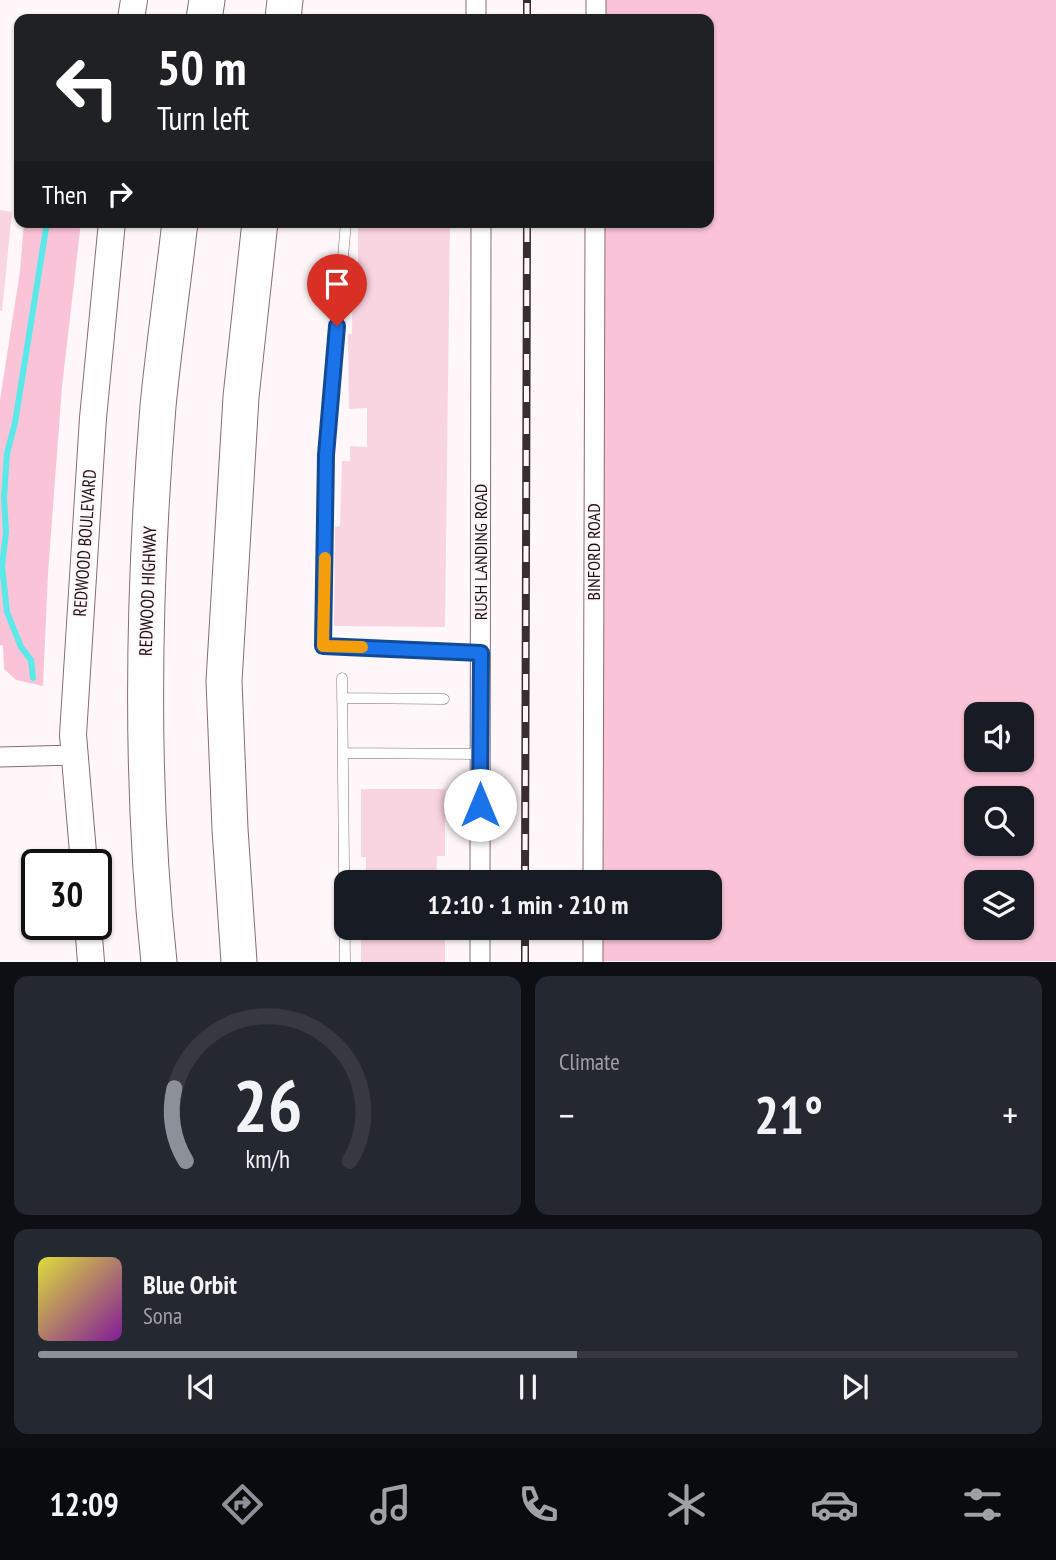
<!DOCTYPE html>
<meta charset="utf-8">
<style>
body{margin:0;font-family:"PT Sans Narrow",sans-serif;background:#242831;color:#f1f3f6;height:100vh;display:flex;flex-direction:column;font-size:26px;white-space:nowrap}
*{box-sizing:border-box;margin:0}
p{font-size:23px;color:#9ea1a6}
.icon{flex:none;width:38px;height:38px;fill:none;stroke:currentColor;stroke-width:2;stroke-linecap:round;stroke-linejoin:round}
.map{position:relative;height:962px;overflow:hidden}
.details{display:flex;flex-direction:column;gap:14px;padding:14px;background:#0d0f14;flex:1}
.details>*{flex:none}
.top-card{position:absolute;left:14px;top:14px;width:700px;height:214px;border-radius:14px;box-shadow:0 2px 5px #0004;background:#202124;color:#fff;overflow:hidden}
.buttons{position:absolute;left:964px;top:702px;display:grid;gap:14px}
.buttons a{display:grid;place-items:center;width:70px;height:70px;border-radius:14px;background:#171b24;box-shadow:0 2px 5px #0004;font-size:35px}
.speed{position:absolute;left:21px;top:849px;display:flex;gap:14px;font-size:35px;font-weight:700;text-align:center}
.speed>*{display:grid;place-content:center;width:91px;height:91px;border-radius:50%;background:#171b24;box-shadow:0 2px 5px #0004;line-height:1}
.speed .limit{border:4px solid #111;border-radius:10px;background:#fff;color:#111}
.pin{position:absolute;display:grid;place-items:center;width:60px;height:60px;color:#fff;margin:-72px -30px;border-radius:50% 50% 50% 0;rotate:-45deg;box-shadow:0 0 7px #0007}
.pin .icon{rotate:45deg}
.me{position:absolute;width:77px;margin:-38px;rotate:0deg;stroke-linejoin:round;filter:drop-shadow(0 0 5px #0008)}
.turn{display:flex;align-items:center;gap:24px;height:147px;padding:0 28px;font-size:32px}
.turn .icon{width:91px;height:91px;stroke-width:2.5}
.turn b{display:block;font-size:49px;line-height:60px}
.then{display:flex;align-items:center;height:66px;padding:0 28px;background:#0003;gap:14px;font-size:26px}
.big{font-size:52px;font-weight:800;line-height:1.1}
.details .tile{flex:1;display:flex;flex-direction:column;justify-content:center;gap:10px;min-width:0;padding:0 24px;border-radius:14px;background:#242831}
.details .dial{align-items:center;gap:0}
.dial svg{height:182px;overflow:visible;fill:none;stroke:#363941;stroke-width:7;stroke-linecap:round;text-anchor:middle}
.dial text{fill:#f1f3f6;stroke:none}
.song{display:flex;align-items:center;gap:21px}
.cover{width:84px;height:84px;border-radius:10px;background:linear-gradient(135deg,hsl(60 70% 55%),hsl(290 70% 35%))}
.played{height:7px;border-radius:4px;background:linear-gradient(90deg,#8c9099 55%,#363941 55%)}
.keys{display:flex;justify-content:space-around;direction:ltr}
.heat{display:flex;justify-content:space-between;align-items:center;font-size:38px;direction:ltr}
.details .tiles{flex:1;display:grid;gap:14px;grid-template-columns:1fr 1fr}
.tile:last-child{grid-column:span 2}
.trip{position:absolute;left:334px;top:870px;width:388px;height:70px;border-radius:14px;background:#171b24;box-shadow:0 2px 5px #0004;font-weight:800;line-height:70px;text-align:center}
.tabs{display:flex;height:112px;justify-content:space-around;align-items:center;background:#090b0e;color:#9ea1a6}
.tabs .icon{width:49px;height:49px}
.tabs .active{color:#8c9099}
.tabs b{font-size:32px;color:#f1f3f6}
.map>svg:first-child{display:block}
</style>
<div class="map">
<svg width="1056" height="962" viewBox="0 0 1056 962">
<rect width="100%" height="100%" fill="#fff7fa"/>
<!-- green -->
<path fill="#fbc3d7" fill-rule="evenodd" d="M 595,0 L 1056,0 L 1056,961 L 601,961 L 601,928 L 710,928 L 710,882 L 601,882 L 595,222 L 709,222 L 709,19 L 595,19 ZM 976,714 L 1022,714 L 1022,760 L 976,760 ZM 976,798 L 1022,798 L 1022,844 L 976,844 ZM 976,882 L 1022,882 L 1022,928 L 976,928 Z
M 24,222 L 81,222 L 62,387 L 48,573 L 43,686 L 16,680 L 4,669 L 3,646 L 0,645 L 0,400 L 20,271 Z"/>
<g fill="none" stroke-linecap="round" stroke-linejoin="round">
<!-- stream -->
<path stroke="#59e9e8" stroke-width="6" d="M 33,678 L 31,660 L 21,647 L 7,612 L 2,566 L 6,532 L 4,498 L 7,453 L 15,423 L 47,222"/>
</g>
<!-- building -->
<path fill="#f9d4e1" d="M 0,210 L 12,212 L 2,311 L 0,311 Z
M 358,222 L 450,222 L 445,627 L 334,626 L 335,527 L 340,526 L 342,461 L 350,461 L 350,446 L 367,447 L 367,408 L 349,409 L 348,334 L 352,334 L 353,273 L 358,273 Z
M 361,789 L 445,789 L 445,856 L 437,856 L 436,882 L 366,882 L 366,857 L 361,857 Z
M 361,928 L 445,928 L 445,962 L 361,962 Z"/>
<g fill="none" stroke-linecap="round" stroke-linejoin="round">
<defs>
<path id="lane" d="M 346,222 L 326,455 L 323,646 L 481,653
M 342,678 L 345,962
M 342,698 L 444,699
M 343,753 L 480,754"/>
<path id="street" d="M 476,0 L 476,19
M 596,19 L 596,0
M 0,757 L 75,755
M 480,882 L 481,222
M 593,882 L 595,222
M 480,962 L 480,928
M 593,962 L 593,928"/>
<path id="secondary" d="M 131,19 L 134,0
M 84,864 L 73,735 L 93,418 L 112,222
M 88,924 L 91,962"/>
<path id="highway" d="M 204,19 L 207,0
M 283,19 L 285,0
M 159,962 C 139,777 143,591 158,406 C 164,345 173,283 180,222
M 239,962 L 230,829 L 224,681 L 241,397 L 260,222"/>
</defs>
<!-- lane casing -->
<use href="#lane" stroke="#8b6b76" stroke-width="11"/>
<!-- street casing -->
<use href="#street" stroke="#8b6b76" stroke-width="21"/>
<!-- secondary casing -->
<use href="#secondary" stroke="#8b6b76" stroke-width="28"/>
<!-- highway casing -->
<use href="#highway" stroke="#8b6b76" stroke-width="37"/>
<!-- lane -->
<use href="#lane" stroke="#fff" stroke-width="10"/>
<!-- street -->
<use href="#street" stroke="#fff" stroke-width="19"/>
<!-- secondary -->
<use href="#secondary" stroke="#fff" stroke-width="26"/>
<!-- highway -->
<use href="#highway" stroke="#fff" stroke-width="35"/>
<defs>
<path id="rail" d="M 527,19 L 527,0
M 525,882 L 527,222
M 525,962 L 525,928"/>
</defs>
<!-- rail casing -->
<use href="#rail" stroke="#392d32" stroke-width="8"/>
<!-- rail -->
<use href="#rail" stroke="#fff7fa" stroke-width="5" stroke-dasharray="16" stroke-linecap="butt"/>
</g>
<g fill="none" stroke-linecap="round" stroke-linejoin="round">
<defs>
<path id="route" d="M 337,326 L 326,455 L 323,646 L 481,653 L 480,805"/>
</defs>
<!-- route casing -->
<use href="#route" stroke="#114b97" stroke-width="18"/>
<!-- route -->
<use href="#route" stroke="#1a73e8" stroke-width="12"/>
<!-- slow -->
<path stroke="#f59e0b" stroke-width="12" d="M 325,558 L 323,646 L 362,647"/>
</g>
<g text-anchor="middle" stroke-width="5" stroke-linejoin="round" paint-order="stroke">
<!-- street labels -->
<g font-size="18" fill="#1e1217" stroke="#fff7fa">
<text transform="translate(85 543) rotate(-86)" y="6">REDWOOD BOULEVARD</text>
<text transform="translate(481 552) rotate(-90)" y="6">RUSH LANDING ROAD</text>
<text transform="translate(594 552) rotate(-90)" y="6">BINFORD ROAD</text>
<text transform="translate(148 591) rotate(-88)" y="6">REDWOOD HIGHWAY</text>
</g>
</g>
</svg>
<div class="buttons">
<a><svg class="icon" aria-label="sound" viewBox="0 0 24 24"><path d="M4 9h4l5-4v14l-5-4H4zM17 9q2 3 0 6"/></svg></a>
<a><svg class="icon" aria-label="search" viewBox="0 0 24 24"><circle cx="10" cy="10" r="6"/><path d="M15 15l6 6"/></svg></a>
<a><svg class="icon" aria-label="layers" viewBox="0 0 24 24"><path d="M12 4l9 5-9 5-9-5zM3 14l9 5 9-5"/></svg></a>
</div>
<div class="speed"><div class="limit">30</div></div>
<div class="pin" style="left:337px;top:326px;background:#d93025"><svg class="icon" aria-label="arrive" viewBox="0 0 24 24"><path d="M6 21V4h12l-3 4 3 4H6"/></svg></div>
<svg class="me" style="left:480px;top:805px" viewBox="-20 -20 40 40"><circle r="19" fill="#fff"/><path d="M0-13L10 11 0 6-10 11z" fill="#1a73e8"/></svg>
<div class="trip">12:10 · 1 min · 210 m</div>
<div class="top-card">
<div class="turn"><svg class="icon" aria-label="left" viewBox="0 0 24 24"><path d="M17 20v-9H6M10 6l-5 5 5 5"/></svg><div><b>50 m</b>Turn left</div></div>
<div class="then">Then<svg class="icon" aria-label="right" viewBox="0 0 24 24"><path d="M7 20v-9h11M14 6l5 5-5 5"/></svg></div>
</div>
</div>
<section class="details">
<div class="tiles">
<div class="tile dial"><svg viewBox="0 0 100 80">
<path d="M14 69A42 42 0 1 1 86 69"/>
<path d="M14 69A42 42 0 0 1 9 37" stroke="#8c9099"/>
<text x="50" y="56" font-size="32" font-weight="700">26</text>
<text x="50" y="72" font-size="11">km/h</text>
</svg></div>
<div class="tile"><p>Climate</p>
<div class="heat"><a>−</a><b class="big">21°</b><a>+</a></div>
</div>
<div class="tile">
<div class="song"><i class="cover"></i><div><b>Blue Orbit</b><p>Sona</p></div></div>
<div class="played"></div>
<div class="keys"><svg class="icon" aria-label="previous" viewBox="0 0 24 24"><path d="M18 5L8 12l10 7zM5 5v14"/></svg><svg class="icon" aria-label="pause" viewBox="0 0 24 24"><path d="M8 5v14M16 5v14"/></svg><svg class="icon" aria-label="next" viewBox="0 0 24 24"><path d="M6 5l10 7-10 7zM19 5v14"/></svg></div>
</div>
</div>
</section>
<nav class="tabs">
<b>12:09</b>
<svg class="icon active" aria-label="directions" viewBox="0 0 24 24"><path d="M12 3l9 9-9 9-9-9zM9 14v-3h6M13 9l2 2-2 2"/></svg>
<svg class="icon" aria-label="music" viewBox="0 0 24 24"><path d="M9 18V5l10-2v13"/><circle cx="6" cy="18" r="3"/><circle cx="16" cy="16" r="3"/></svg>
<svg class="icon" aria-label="phone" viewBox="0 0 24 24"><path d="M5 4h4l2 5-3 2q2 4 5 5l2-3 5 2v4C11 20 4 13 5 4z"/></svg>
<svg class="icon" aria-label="climate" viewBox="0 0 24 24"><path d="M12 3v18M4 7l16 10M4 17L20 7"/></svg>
<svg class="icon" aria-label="car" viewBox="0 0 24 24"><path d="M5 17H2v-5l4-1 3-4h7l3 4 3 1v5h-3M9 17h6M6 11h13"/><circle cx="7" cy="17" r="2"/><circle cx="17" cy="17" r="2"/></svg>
<svg class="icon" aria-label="filters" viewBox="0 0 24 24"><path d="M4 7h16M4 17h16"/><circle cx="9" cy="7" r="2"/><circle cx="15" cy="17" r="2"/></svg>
</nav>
